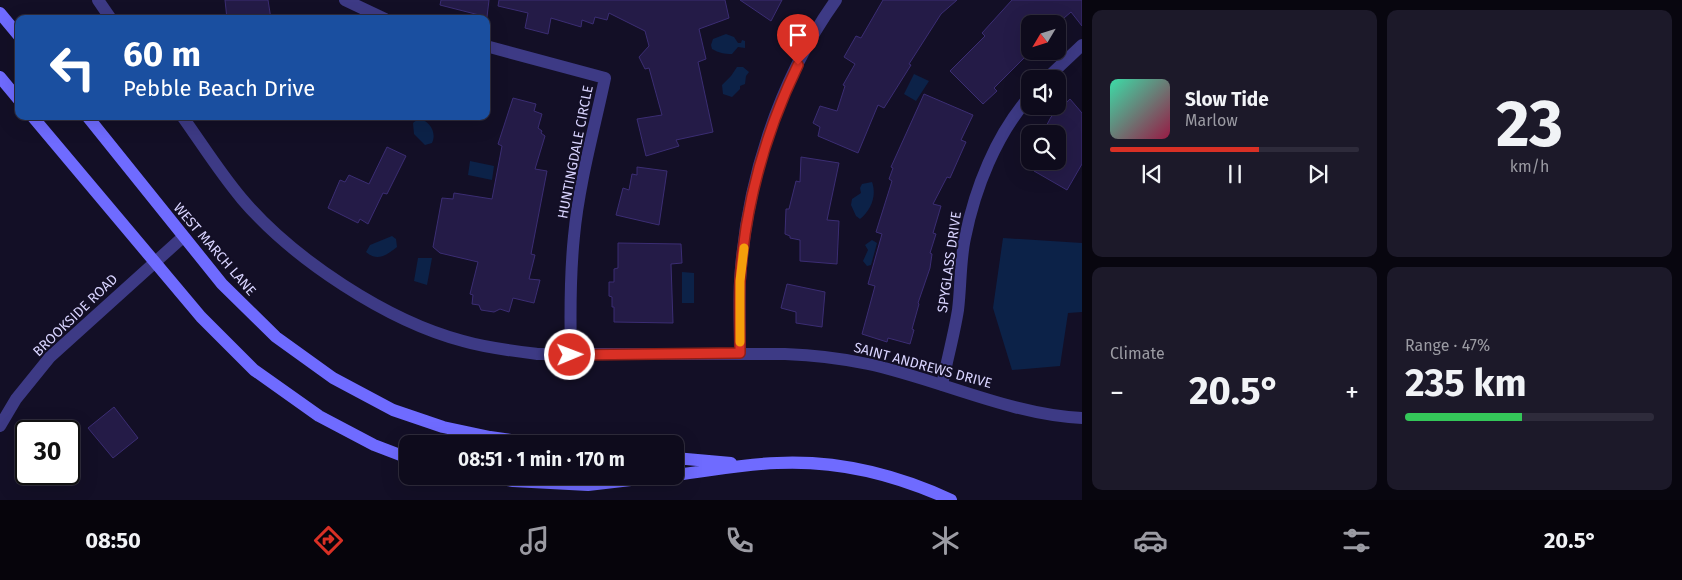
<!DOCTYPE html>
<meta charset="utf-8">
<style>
body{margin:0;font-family:"Fira Sans",sans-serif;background:#1c1929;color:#f1f3f6;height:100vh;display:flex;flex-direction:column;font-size:19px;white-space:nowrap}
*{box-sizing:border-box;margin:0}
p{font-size:16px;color:#9b9ba3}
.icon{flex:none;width:28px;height:28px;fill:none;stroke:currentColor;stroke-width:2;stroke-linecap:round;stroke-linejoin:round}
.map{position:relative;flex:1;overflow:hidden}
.details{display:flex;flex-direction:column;gap:10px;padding:10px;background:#08060f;width:600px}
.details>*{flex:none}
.top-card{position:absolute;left:15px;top:15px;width:475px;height:105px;border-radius:10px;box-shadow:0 5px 20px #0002,0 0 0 1px #2e2b3b;background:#1a4fa0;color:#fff;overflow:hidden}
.needle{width:32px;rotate:232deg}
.buttons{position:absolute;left:1021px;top:15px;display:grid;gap:10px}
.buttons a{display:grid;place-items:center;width:45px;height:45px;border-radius:10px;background:#0e0b1c;box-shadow:0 5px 20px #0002,0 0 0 1px #2e2b3b;font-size:25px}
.speed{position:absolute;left:15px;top:420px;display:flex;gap:10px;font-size:25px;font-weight:700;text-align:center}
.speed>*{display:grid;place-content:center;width:65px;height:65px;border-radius:50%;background:#0e0b1c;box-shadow:0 5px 20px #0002,0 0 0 1px #2e2b3b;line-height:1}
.speed .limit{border:2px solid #111;border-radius:8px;background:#fff;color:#111}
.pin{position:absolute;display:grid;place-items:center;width:42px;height:42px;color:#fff;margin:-51px -21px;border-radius:50% 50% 50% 0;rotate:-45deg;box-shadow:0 0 5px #0007}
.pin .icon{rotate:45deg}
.me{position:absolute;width:55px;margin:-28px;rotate:89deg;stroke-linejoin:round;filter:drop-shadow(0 0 4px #0008)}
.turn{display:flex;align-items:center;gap:18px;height:105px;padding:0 25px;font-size:22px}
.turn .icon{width:65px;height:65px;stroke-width:2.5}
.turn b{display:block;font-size:35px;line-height:42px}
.big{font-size:38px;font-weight:700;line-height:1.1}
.details .card{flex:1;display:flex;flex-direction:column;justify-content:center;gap:8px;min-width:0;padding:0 18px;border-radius:10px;background:#1c1929}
.details .dial{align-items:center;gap:0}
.dial b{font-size:65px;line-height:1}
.song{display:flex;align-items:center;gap:15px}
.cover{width:60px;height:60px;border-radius:8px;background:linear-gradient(135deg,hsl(160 70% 55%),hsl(340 70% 35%))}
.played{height:5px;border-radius:2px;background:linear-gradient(90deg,#d93025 60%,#2e2b3b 60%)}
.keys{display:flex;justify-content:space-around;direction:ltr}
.heat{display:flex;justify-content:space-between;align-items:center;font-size:28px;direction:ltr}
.charge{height:8px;border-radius:4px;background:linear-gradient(90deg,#34c759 47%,#2e2b3b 0)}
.details .tiles{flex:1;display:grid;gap:10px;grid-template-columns:repeat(2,1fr)}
.trip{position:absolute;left:399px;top:435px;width:285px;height:50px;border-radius:10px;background:#0e0b1c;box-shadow:0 5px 20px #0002,0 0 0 1px #2e2b3b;font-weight:700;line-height:50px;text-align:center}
.dock{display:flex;height:80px;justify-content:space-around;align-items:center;background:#06040b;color:#9b9ba3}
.dock .icon{width:35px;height:35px}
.dock .on{color:#d93025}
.dock b{font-size:22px;color:#f1f3f6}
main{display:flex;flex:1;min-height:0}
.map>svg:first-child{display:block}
</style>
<main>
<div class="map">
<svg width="1082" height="500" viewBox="0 0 1082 500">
<rect width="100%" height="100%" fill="#130f26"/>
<!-- water -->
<path fill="#0c2248" d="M 726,34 L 734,37 L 738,43 L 741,43 L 742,40 L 745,41 L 745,48 L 738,47 L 732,54 C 724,54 719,53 712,49 L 711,45 L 713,39 Z
M 737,67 L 743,67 L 749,72 L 746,76 L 745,84 L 740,86 L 740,89 L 732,97 L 723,94 L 722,85 L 731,76 Z
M 914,74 L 929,81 L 916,101 L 904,94 Z
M 418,119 C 430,120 437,133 432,143 L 425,145 L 414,134 L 413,123 Z
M 470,161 L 494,166 L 492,180 L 468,175 Z
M 872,182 C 877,196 871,210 860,219 L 856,216 L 851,205 L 852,199 L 861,193 L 860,188 L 862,184 Z
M 392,236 L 396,239 L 397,247 C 387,255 377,262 366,252 L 370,245 Z
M 1003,238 L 1082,243 L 1082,312 L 1068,313 L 1060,366 L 1012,370 L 993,308 Z
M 872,240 L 877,243 L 871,265 L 867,266 L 863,261 L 868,250 L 865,245 Z
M 418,258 L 432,258 L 427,285 L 414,281 Z
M 682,272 L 694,273 L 694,303 L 682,303 Z"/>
<!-- building -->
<path fill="#241b47" stroke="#3b2d73" d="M 225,0 L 268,0 L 271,19 L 227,19 Z
M 441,0 L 489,0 L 487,17 L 440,5 Z
M 499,0 L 725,0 L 729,18 L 699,29 L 706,59 L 698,62 L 713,132 L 676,140 L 679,146 L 646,156 L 637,119 L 662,115 L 649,68 L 645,69 L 639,57 L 649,46 L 645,31 L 609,13 L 607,20 L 595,17 L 593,24 L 582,20 L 581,27 L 551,18 L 548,34 L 525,28 L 528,13 L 498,6 Z
M 740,0 L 782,0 L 771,21 Z
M 883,0 L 957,0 L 941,14 L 909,64 L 911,65 L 884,108 L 878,105 L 858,153 L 818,136 L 820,127 L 813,123 L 820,106 L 837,111 L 845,86 L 843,85 L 855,64 L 844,57 L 856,36 L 861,38 Z
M 1012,0 L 1082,0 L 1082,26 L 1071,12 L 1057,24 L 1030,24 L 1030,52 L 994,88 L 997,91 L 983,104 L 950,71 L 985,36 L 982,33 Z
M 924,94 L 973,115 L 961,140 L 966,142 L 950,178 L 947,177 L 933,204 L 941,206 L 933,233 L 936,234 L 930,253 L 932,254 L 930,268 L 918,303 L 919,304 L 912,329 L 914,330 L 910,344 L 888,338 L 887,342 L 862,334 L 875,286 L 868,284 L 882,234 L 876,232 L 892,181 L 889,179 L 893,168 L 891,167 Z
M 513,98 L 536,104 L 534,111 L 542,114 L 538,128 L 542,131 L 541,133 L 545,136 L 535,169 L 547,171 L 531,254 L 535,255 L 529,279 L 540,280 L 534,303 L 513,298 L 509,312 L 500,309 L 494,312 L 481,310 L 479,305 L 472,304 L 473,295 L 470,294 L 478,262 L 440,253 L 433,247 L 442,198 L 453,199 L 454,193 L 492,199 L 502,146 L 498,144 Z
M 1070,99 L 1082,113 L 1082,164 L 1067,190 L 1034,171 L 1039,161 L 1058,161 L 1058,134 L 1042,134 L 1051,117 Z
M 387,147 L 406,156 L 387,194 L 383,193 L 368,224 L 360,219 L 358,223 L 328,208 L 340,180 L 345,182 L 349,175 L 369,184 Z
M 801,157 L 839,163 L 827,220 L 839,221 L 837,264 L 800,261 L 800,240 L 790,238 L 790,236 L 785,234 L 786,209 L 789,209 L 796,181 L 800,182 Z
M 637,167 L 667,171 L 659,225 L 616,215 L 623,188 L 629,190 L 632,174 L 637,175 Z
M 618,243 L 681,244 L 682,263 L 671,264 L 673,323 L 614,322 L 614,307 L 612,307 L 612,297 L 609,296 L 609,282 L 614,282 L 614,269 L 618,268 Z
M 787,284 L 825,292 L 822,327 L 796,323 L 796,312 L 781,308 Z
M 114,407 L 138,438 L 113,458 L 88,428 Z"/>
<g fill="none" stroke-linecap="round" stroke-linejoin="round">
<!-- street -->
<path stroke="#3d3a85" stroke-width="12" d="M 98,0 L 111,19
M 345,0 L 385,19
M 486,46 L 605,78 C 594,130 579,183 574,236 C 570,275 570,315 571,355
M 1046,79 L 1082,45
M 182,116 C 202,144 220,173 242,199 C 293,259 387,321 463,341 C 487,348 513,351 538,354 L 785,354 C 813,355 840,358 868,364 C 938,379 1011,415 1082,418
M 740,353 C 740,329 739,305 740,281 C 746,183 778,81 836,0
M 942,385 C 947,360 954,335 958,310 C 961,286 960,261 965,238 C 975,188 996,135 1030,96
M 0,426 L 16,399 L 50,357 L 183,237"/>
<!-- secondary -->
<path stroke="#6f6bff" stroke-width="12" d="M 0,13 L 19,36
M 0,77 L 19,100
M 32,116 L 201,317 L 254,370 L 319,416 L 374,445 L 408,458
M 87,116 L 222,284 L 276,337 L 333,378 L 393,410 L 443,427 L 490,437 L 538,444
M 675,458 L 731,463
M 675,475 C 709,471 743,464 777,463 C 839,460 895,474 951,500
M 481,476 L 513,481 L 588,485 L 665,476"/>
</g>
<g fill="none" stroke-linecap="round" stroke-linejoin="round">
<defs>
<path id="route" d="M 570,355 L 740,353 C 740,329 739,305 740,281 C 745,205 765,133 798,65"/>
</defs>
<!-- route casing -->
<use href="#route" stroke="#8d1f18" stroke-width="12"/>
<!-- route -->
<use href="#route" stroke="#d93025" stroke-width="9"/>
<!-- slow -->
<path stroke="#f59e0b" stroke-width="9" d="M 740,342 L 740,281 L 744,248"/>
</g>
<g text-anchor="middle" stroke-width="4" stroke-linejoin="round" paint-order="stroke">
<!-- street labels -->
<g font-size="14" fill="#d9d4ff" stroke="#130f26">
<text transform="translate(575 152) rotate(-79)" y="5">HUNTINGDALE CIRCLE</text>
<text transform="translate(215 249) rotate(49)" y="5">WEST MARCH LANE</text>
<text transform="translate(949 262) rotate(-82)" y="5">SPYGLASS DRIVE</text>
<text transform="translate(75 315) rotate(-44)" y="5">BROOKSIDE ROAD</text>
<text transform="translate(923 365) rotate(15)" y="5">SAINT ANDREWS DRIVE</text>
</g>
</g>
</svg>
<div class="buttons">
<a><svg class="needle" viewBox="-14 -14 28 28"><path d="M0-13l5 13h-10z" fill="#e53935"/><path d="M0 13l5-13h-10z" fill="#9b9ba3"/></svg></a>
<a><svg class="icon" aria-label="sound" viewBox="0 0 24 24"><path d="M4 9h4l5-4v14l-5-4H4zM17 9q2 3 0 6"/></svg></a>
<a><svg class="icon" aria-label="search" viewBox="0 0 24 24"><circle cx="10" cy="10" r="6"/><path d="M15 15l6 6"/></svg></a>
</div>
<div class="speed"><div class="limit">30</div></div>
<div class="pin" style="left:798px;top:65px;background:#d93025"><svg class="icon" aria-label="arrive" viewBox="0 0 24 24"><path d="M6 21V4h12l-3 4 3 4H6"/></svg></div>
<svg class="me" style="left:570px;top:355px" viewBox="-20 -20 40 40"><circle r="17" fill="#d93025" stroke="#fff" stroke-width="3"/><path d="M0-11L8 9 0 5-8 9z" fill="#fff"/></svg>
<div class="trip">08:51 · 1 min · 170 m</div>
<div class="top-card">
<div class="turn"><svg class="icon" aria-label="left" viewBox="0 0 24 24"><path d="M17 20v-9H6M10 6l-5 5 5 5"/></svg><div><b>60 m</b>Pebble Beach Drive</div></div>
</div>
</div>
<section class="details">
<div class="tiles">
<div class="card">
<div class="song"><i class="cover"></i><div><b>Slow Tide</b><p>Marlow</p></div></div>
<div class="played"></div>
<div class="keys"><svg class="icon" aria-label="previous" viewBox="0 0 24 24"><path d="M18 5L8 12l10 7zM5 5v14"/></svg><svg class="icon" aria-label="pause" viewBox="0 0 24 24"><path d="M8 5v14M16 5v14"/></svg><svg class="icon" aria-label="next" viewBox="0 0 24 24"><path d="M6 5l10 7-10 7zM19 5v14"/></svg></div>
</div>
<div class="card dial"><b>23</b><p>km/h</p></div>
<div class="card"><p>Climate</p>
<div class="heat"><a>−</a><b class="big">20.5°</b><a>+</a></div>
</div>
<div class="card"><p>Range · 47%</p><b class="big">235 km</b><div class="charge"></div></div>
</div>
</section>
</main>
<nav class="dock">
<b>08:50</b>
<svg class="icon on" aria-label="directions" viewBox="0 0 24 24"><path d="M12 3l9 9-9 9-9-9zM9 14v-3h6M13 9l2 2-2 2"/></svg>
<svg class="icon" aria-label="music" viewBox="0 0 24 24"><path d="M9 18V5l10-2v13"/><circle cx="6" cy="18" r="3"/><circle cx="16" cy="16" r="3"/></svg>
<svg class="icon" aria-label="phone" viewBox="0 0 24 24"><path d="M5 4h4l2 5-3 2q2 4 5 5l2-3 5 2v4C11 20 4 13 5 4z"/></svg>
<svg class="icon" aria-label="climate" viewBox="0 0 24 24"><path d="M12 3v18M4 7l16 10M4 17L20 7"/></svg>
<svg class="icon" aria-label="car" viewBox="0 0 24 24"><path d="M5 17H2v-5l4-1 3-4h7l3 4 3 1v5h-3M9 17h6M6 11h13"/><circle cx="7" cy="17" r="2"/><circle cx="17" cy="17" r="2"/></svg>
<svg class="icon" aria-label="filters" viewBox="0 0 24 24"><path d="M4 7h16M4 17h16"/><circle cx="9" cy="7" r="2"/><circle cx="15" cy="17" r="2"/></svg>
<b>20.5°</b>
</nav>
